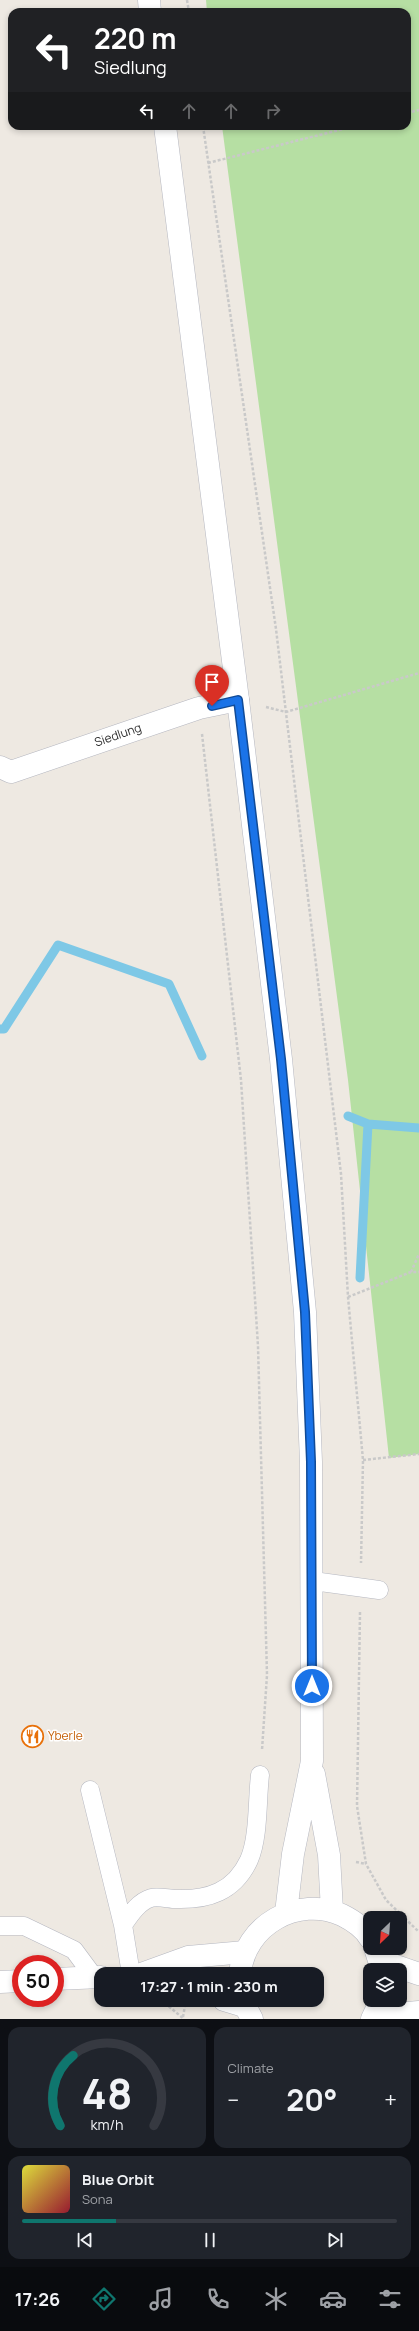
<!DOCTYPE html>
<meta charset="utf-8">
<style>
body{margin:0;font-family:Manrope,sans-serif;background:#20242c;color:#f1f3f6;height:100vh;display:flex;flex-direction:column;font-size:15px;white-space:nowrap}
*{box-sizing:border-box;margin:0}
p{font-size:13px;color:#9ea1a6}
.icon{flex:none;width:22px;height:22px;fill:none;stroke:currentColor;stroke-width:2;stroke-linecap:round;stroke-linejoin:round}
.map{position:relative;height:2019px;overflow:hidden}
.side{display:flex;flex-direction:column;gap:8px;padding:8px;background:#0d0f14;flex:1}
.side>*{flex:none}
.hud{position:absolute;left:8px;top:8px;width:403px;height:122px;border-radius:12px;box-shadow:0 2px 6px #0003;background:#202124;color:#fff;overflow:hidden}
.needle{width:26px;rotate:205deg}
.buttons{position:absolute;left:363px;top:1911px;display:grid;gap:8px}
.buttons a{display:grid;place-items:center;width:44px;height:44px;border-radius:8px;background:#171b24;box-shadow:0 2px 6px #0003;font-size:20px}
.speed{position:absolute;left:12px;top:1955px;display:flex;gap:8px;font-size:20px;font-weight:700;text-align:center}
.speed>*{display:grid;place-content:center;width:52px;height:52px;border-radius:50%;background:#171b24;box-shadow:0 2px 6px #0003;line-height:1}
.speed .limit{border:6px solid #d22;background:#fff;color:#111}
.pin{position:absolute;display:grid;place-items:center;width:34px;height:34px;color:#fff;margin:-41px -17px;border-radius:50% 50% 50% 0;rotate:-45deg;box-shadow:0 0 4px #0007}
.pin .icon{rotate:45deg}
.me{position:absolute;width:44px;margin:-22px;rotate:0deg;stroke-linejoin:round;filter:drop-shadow(0 0 3px #0008)}
.turn{display:flex;align-items:center;gap:14px;height:84px;padding:0 20px;font-size:18px}
.turn .icon{width:52px;height:52px;stroke-width:2.5}
.turn b{display:block;font-size:28px;line-height:34px}
.lanes{display:flex;align-items:center;height:38px;padding:0 20px;background:#0003;justify-content:center;gap:20px;direction:ltr}
.lanes .off{opacity:.35}
.big{font-size:30px;font-weight:700;line-height:1.1}
.side .tile{flex:1;display:flex;flex-direction:column;justify-content:center;gap:6px;min-width:0;padding:0 14px;border-radius:12px;background:#20242c}
.side .dial{align-items:center;gap:0}
.dial svg{height:104px;overflow:visible;fill:none;stroke:#363941;stroke-width:7;stroke-linecap:round;text-anchor:middle}
.dial text{fill:#f1f3f6;stroke:none}
.song{display:flex;align-items:center;gap:12px}
.cover{width:48px;height:48px;border-radius:6px;background:linear-gradient(135deg,hsl(60 70% 55%),hsl(350 70% 35%))}
.played{height:4px;border-radius:2px;background:linear-gradient(90deg,#0f766e 25%,#363941 25%)}
.keys{display:flex;justify-content:space-around;direction:ltr}
.heat{display:flex;justify-content:space-between;align-items:center;font-size:22px;direction:ltr}
.side .tiles{flex:1;display:grid;gap:8px;grid-template-columns:1fr 1fr}
.tile:last-child{grid-column:span 2}
.trip{position:absolute;left:94px;top:1967px;width:230px;height:40px;border-radius:12px;background:#171b24;box-shadow:0 2px 6px #0003;font-weight:700;line-height:40px;text-align:center}
.tabs{display:flex;height:64px;justify-content:space-around;align-items:center;background:#090b0e;color:#9ea1a6}
.tabs .icon{width:28px;height:28px}
.tabs .on{color:#0f766e}
.tabs b{font-size:18px;color:#f1f3f6}
.map>svg:first-child{display:block}
</style>
<div class="map">
<svg width="419" height="2019" viewBox="0 0 419 2019">
<rect width="100%" height="100%" fill="#eee9e2"/>
<!-- green -->
<path fill="#b6dfa3" d="M 206,0 L 419,0 L 419,1454 L 389,1458 L 348,1080 L 222,126 L 407,126 L 407,12 L 207,12 Z"/>
<g fill="none" stroke-linecap="round" stroke-linejoin="round">
<!-- stream -->
<path stroke="#7ec8e6" stroke-width="9" d="M 0,1029 L 4,1029 L 58,945 L 169,984 L 202,1056
M 348,1116 L 368,1124 L 419,1128
M 360,1278 L 368,1124"/>
<defs>
<path id="lane" d="M 313,1581 L 379,1590
M 90,1790 L 123,1925 L 131,1974
M 123,1925 C 130,1915 138,1902 151,1898 C 158,1896 169,1899 176,1899 C 208,1900 234,1892 249,1860 C 259,1837 257,1800 260,1775
M 0,1926 L 24,1926 L 74,1950 L 94,1977"/>
<path id="street" d="M 0,767 L 11,772 L 199,708 L 238,700
M 381,1961 L 419,1974
M 141,1974 L 188,1957 L 245,1952
M 55,1979 L 101,1977
M 0,1982 L 21,1981
M 224,2000 L 244,2006
M 374,2016 L 419,2012"/>
<path id="secondary" d="M 149,0 L 150,12
M 165,126 L 238,700 L 281,1059 L 305,1312 L 311,1462 L 312,1761 L 293,1854 L 286,1913
M 314,1774 L 329,1855 L 332,1911
M 375,1948 L 382,1970
M 240,1974 C 244,1925 298,1895 342,1915 C 352,1920 364,1928 370,1938
M 242,2000 L 252,2019
M 372,2019 L 381,2000"/>
</defs>
<!-- lane casing -->
<use href="#lane" stroke="#b5b7c0" stroke-width="19"/>
<!-- street casing -->
<use href="#street" stroke="#b5b7c0" stroke-width="23"/>
<!-- secondary casing -->
<use href="#secondary" stroke="#b5b7c0" stroke-width="23"/>
<!-- path -->
<path stroke="#c9c9c9" stroke-width="2.5" stroke-dasharray="3 2" stroke-linecap="butt" d="M 187,0 L 189,12
M 407,113 L 419,110
M 203,126 L 276,629 L 341,1174 L 348,1297 L 363,1460 L 361,1563
M 208,163 L 355,126
M 266,707 L 286,712 L 419,673
M 202,734 L 241,1080 L 258,1346 L 267,1675 L 262,1750
M 411,1272 L 419,1254
M 348,1297 L 411,1272 L 419,1272
M 363,1460 L 419,1454
M 360,1612 L 357,1806 L 366,1864 L 386,1900 L 419,1932
M 356,1862 L 366,1864
M 161,2000 L 184,2019
M 183,2017 L 186,2000"/>
<!-- lane -->
<use href="#lane" stroke="#fff" stroke-width="18"/>
<!-- street -->
<use href="#street" stroke="#fff" stroke-width="22"/>
<!-- secondary -->
<use href="#secondary" stroke="#fff" stroke-width="22"/>
</g>
<g fill="none" stroke-linecap="round" stroke-linejoin="round">
<defs>
<path id="route" d="M 212,706 L 238,700 L 281,1059 L 305,1312 L 311,1462 L 312,1686"/>
</defs>
<!-- route casing -->
<use href="#route" stroke="#114b97" stroke-width="10"/>
<!-- route -->
<use href="#route" stroke="#1a73e8" stroke-width="7"/>
</g>
<!-- icons -->
<defs>
<symbol id="restaurant-ring" viewBox="-11 -11 22 22"><circle r="9.5" fill="#fff" stroke="#e8710a" stroke-width="1.5"/><path d="M-5-6h1v4h1v-4h1v4h1v-4h1v5L-1.5 .5V6h-2V.5L-5-1ZM5-6V6H3V1.5H1.5Q1.5-4 5-6Z" fill="#e8710a"/></symbol>
</defs>
<g fill-rule="evenodd">
<use href="#restaurant-ring" x="20" y="1724" width="25" height="25"/>
</g>
<g text-anchor="middle" stroke-width="3" stroke-linejoin="round" paint-order="stroke">
<!-- street labels -->
<g font-size="12" fill="#2e2e2e" stroke="#fff">
<text transform="translate(118 735) rotate(-19)" y="4">Siedlung</text>
</g>
<!-- food labels -->
<g font-size="12" fill="#c56008" stroke="#fff" text-anchor="start">
<text x="48" y="1740">Yberle</text>
</g>
</g>
</svg>
<div class="buttons">
<a><svg class="needle" viewBox="-14 -14 28 28"><path d="M0-13l5 13h-10z" fill="#e53935"/><path d="M0 13l5-13h-10z" fill="#9ea1a6"/></svg></a>
<a><svg class="icon" aria-label="layers" viewBox="0 0 24 24"><path d="M12 4l9 5-9 5-9-5zM3 14l9 5 9-5"/></svg></a>
</div>
<div class="speed"><div class="limit">50</div></div>
<div class="pin" style="left:212px;top:706px;background:#d93025"><svg class="icon" aria-label="arrive" viewBox="0 0 24 24"><path d="M6 21V4h12l-3 4 3 4H6"/></svg></div>
<svg class="me" style="left:312px;top:1686px" viewBox="-20 -20 40 40"><circle r="17" fill="#1a73e8" stroke="#fff" stroke-width="3"/><path d="M0-11L8 9 0 5-8 9z" fill="#fff"/></svg>
<div class="trip">17:27 · 1 min · 230 m</div>
<div class="hud">
<div class="turn"><svg class="icon" aria-label="left" viewBox="0 0 24 24"><path d="M17 20v-9H6M10 6l-5 5 5 5"/></svg><div><b>220 m</b>Siedlung</div></div>
<div class="lanes"><svg class="icon" aria-label="left" viewBox="0 0 24 24"><path d="M17 20v-9H6M10 6l-5 5 5 5"/></svg><svg class="icon off" aria-label="ahead" viewBox="0 0 24 24"><path d="M12 20V5M6 11l6-6 6 6"/></svg><svg class="icon off" aria-label="ahead" viewBox="0 0 24 24"><path d="M12 20V5M6 11l6-6 6 6"/></svg><svg class="icon off" aria-label="right" viewBox="0 0 24 24"><path d="M7 20v-9h11M14 6l5 5-5 5"/></svg></div>
</div>
</div>
<section class="side">
<div class="tiles">
<div class="tile dial"><svg viewBox="0 0 100 80">
<path d="M14 69A42 42 0 1 1 86 69"/>
<path d="M14 69A42 42 0 0 1 24 15" stroke="#0f766e"/>
<text x="50" y="56" font-size="32" font-weight="700">48</text>
<text x="50" y="72" font-size="11">km/h</text>
</svg></div>
<div class="tile"><p>Climate</p>
<div class="heat"><a>−</a><b class="big">20°</b><a>+</a></div>
</div>
<div class="tile">
<div class="song"><i class="cover"></i><div><b>Blue Orbit</b><p>Sona</p></div></div>
<div class="played"></div>
<div class="keys"><svg class="icon" aria-label="previous" viewBox="0 0 24 24"><path d="M18 5L8 12l10 7zM5 5v14"/></svg><svg class="icon" aria-label="pause" viewBox="0 0 24 24"><path d="M8 5v14M16 5v14"/></svg><svg class="icon" aria-label="next" viewBox="0 0 24 24"><path d="M6 5l10 7-10 7zM19 5v14"/></svg></div>
</div>
</div>
</section>
<nav class="tabs">
<b>17:26</b>
<svg class="icon on" aria-label="directions" viewBox="0 0 24 24"><path d="M12 3l9 9-9 9-9-9zM9 14v-3h6M13 9l2 2-2 2"/></svg>
<svg class="icon" aria-label="music" viewBox="0 0 24 24"><path d="M9 18V5l10-2v13"/><circle cx="6" cy="18" r="3"/><circle cx="16" cy="16" r="3"/></svg>
<svg class="icon" aria-label="phone" viewBox="0 0 24 24"><path d="M5 4h4l2 5-3 2q2 4 5 5l2-3 5 2v4C11 20 4 13 5 4z"/></svg>
<svg class="icon" aria-label="climate" viewBox="0 0 24 24"><path d="M12 3v18M4 7l16 10M4 17L20 7"/></svg>
<svg class="icon" aria-label="car" viewBox="0 0 24 24"><path d="M5 17H2v-5l4-1 3-4h7l3 4 3 1v5h-3M9 17h6M6 11h13"/><circle cx="7" cy="17" r="2"/><circle cx="17" cy="17" r="2"/></svg>
<svg class="icon" aria-label="filters" viewBox="0 0 24 24"><path d="M4 7h16M4 17h16"/><circle cx="9" cy="7" r="2"/><circle cx="15" cy="17" r="2"/></svg>
</nav>
